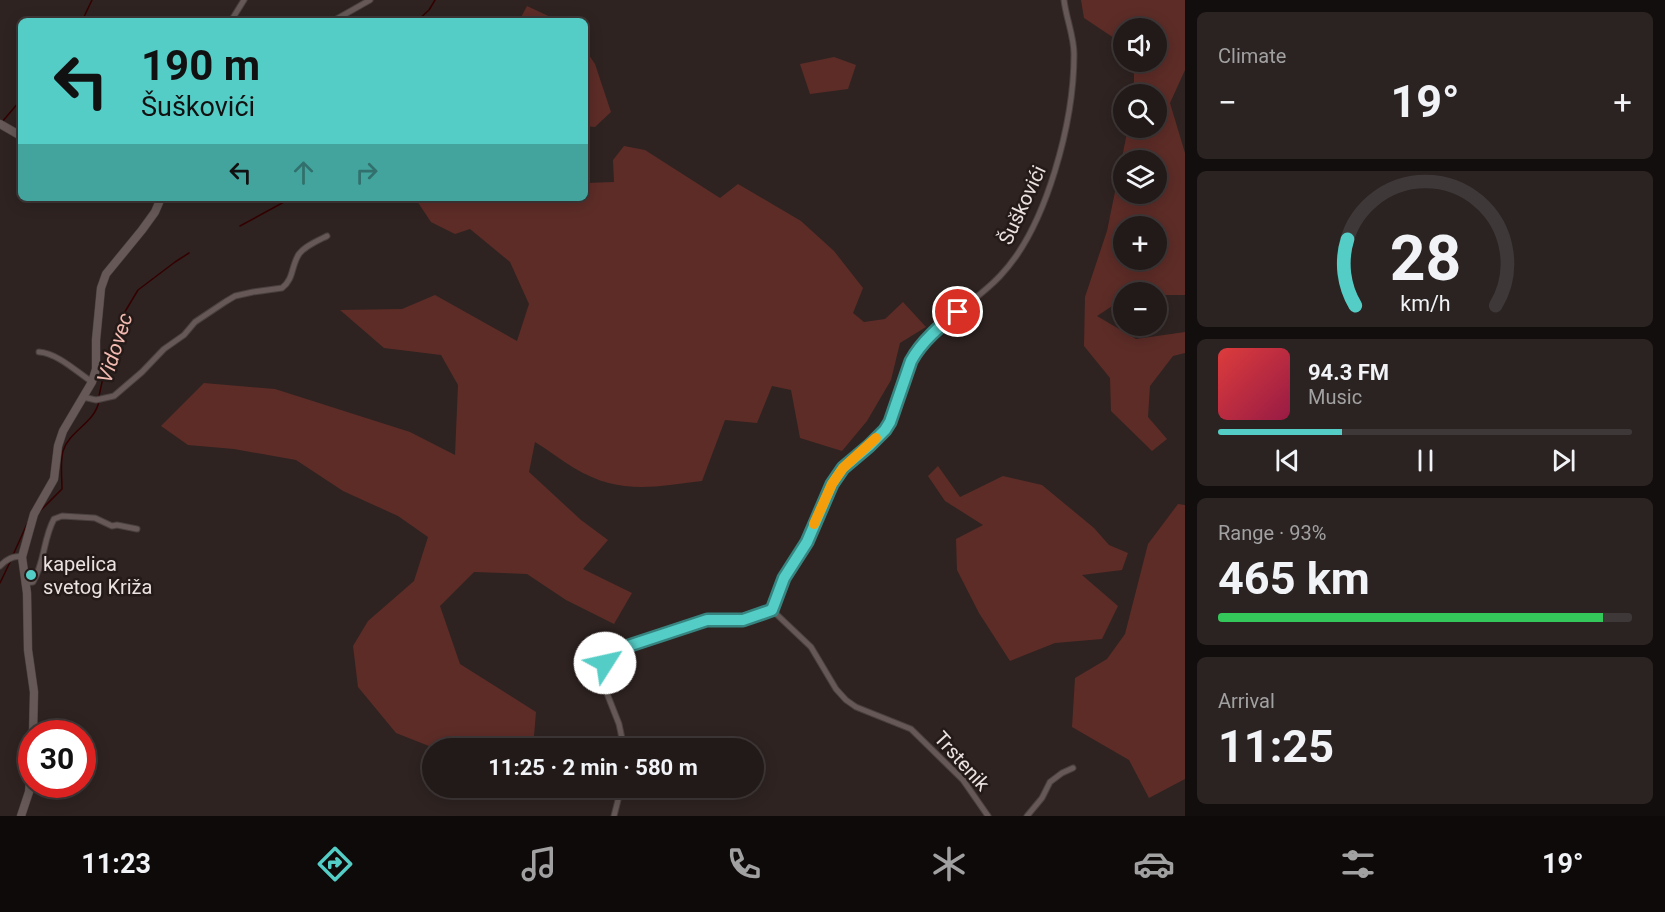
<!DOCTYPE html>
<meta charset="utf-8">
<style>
body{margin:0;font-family:Roboto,sans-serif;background:#2a2322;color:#f1f3f6;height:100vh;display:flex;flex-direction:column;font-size:22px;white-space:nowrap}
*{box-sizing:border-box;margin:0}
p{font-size:20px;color:#a2a1a2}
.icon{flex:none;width:33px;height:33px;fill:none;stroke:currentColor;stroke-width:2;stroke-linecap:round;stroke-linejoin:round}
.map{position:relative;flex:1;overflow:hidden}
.sheet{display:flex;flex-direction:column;gap:12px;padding:12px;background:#130e0e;width:480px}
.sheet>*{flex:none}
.guide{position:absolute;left:18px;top:18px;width:570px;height:183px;border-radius:9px;box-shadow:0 3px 15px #0003,0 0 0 2px #3f3838;background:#54cdc6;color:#111;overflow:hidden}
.tools{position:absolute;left:1113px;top:18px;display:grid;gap:12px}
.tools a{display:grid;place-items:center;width:54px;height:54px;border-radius:50%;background:#221a19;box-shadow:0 3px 15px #0003,0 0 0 2px #3f3838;font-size:30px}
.speed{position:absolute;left:18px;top:720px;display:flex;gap:12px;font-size:30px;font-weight:700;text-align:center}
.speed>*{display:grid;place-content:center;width:78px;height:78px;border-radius:50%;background:#221a19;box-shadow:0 3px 15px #0003,0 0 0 2px #3f3838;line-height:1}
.speed .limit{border:9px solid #d22;background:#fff;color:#111}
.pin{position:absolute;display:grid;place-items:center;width:51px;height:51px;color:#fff;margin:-26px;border:3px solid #fff;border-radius:50%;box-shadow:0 2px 6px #0007}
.me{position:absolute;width:66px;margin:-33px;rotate:55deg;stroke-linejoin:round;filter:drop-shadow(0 0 4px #0008)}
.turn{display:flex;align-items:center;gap:21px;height:126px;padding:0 24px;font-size:27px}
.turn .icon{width:78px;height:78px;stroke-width:2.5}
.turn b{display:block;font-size:42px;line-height:51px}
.lanes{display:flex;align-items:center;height:57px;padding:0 24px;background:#0003;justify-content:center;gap:30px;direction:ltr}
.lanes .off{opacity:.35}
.big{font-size:45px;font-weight:700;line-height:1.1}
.sheet .card{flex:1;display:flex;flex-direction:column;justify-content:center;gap:9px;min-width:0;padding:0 21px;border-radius:9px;background:#2a2322}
.sheet .dial{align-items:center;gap:0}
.dial svg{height:156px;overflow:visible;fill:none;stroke:#3f3838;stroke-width:7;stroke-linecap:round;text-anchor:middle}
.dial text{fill:#f1f3f6;stroke:none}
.song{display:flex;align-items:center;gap:18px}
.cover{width:72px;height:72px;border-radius:9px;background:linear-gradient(135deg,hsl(0 70% 55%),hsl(340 70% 35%))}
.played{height:6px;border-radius:3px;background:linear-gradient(90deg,#54cdc6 30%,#3f3838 30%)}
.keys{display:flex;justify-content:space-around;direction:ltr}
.heat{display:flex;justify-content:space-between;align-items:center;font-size:33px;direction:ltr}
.charge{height:9px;border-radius:4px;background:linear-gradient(90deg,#34c759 93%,#3f3838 0)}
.trip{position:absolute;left:422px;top:738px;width:342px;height:60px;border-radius:30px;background:#221a19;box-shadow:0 3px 15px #0003,0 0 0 2px #3f3838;font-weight:700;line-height:60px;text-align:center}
.dock{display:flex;height:96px;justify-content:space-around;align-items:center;background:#0e0a0a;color:#a2a1a2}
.dock .icon{width:42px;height:42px}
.dock .on{color:#54cdc6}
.dock b{font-size:27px;color:#f1f3f6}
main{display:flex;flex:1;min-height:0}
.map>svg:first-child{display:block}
</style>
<main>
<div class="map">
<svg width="1185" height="816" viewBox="0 0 1185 816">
<rect width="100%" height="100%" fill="#2e2321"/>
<!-- green -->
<path fill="#5d2c27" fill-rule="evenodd" d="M 1081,0 L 1185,0 L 1185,70 L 1170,103 L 1185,153 L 1185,295 L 1157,295 L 1156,292 L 1124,292 L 1123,299 L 1097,316 L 1136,339 L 1185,332 L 1185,353 L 1173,356 L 1150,386 L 1148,417 L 1167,439 L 1152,451 L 1111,411 L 1110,378 L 1084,346 L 1085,297 L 1107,231 L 1128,128 L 1156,128 L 1156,94 L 1134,94 L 1134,62 L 1156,62 L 1156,28 L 1124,28 L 1123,44 L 1084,18 ZM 1156,160 L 1156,194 L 1124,194 L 1124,160 ZM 1156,226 L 1156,260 L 1124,260 L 1124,226 Z
M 527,6 L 559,21 L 519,21 Z
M 585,49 L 595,64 L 611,112 L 595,127 L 585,126 Z
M 834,57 L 856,65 L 848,89 L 810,94 L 800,64 Z
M 624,146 L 645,150 L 720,198 L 738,184 L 801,221 L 834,251 L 863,288 L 853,313 L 864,322 L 885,319 L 903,302 L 926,327 L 900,343 L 891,380 L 867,421 L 842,451 L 800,438 L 791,390 L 772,386 L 757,423 L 725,420 L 702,481 C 653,487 619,495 574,468 C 561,460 548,450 535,442 L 529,472 L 581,520 L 608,540 L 583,569 L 632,593 L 614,624 L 566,600 L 527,574 L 474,572 L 440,606 L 460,664 L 536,712 L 533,748 L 434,748 L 396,733 L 358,687 L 353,646 L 368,621 L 414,581 L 428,537 L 398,516 L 343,491 L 296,460 L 234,449 L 188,445 L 161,426 L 204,383 L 275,389 L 410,432 L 455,455 L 458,385 L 441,355 L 384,348 L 340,310 L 402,309 L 435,295 L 517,341 L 529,304 L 510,262 L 470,229 L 455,234 L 431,222 L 415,198 L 585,198 L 585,183 L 614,182 L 613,160 Z
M 938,466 L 960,497 L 1003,476 L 1042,485 L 1094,528 L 1109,545 L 1128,553 L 1122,570 L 1082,575 L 1118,606 L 1102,639 L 1055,643 L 1010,661 L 979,613 L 957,570 L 956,539 L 983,525 L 945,501 L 928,476 Z
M 1178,504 L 1185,505 L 1185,779 L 1149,798 L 1129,760 L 1072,727 L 1075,678 L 1107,659 L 1125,634 L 1148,544 Z"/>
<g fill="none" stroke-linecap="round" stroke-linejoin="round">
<!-- stream -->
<path stroke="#340001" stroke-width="1.5" d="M 82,21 L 92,0
M 417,21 L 429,10 L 435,0
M 2,122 L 19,102
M 240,226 L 284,202 L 297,202 L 308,198
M 99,396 L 104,373 L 120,345 L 120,326 L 123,315 L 138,290 L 175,262 L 189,253
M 39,512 L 62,489 C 62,478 60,462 63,451 C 69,431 95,423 99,401
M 13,555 L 27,524
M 0,583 L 11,560"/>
<defs>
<path id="street" d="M 231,21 L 244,0
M 333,21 L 370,0
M 39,352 C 57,353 77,372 92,382
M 83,397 L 96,400 L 114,396 L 142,372 L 164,349 L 184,335 L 195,322 L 225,302 L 235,296 L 253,292 L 282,288 C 294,279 291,266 299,254 C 305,246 317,241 327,236
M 0,566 C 6,560 13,555 22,557
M 25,583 L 33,582 C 45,562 43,539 54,519 L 62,516 L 95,518 L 112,526 L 117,525 L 137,529
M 772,610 L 811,647 L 836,689 L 846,700 L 856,707 L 911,729 L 963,780 L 988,816
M 624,748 L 619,724 L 606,691 L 602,670 L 613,654 L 622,648 L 707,620 L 743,620 L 772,610 L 784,578 L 807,542 L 832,484 L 843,468 L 869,446 L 885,430 L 889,422 L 911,361 C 931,324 972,306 1000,276 C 1047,227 1074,121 1074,54 C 1074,36 1066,18 1064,0
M 614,816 L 621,788
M 1027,816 L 1042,798 L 1050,782 L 1062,773 L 1073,768"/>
<path id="secondary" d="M 0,124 L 21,136
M 33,734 L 34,692 L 28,650 L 27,593 L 22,557 L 34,514 L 54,479 L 58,446 L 63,431 L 92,382 L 96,369 L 96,340 L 101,288 L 106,274 L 142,230 L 155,212 L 161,198
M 21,816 L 29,792 L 32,763"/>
</defs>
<!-- street casing -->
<use href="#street" stroke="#493f3e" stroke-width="7"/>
<!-- secondary casing -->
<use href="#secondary" stroke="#493f3e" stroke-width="9"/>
<!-- street -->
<use href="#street" stroke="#655856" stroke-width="5"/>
<!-- secondary -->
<use href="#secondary" stroke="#655856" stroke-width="8"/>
</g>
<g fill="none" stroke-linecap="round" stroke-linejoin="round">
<defs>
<path id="route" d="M 605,663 L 613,654 L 622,648 L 707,620 L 743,620 L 772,610 L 784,578 L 807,542 L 832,484 L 843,468 L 869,446 L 885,430 L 890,422 L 911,361 C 922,341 940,326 958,312"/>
</defs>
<!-- route casing -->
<use href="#route" stroke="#378581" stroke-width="15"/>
<!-- route -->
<use href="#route" stroke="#54cdc6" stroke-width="10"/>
<!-- slow -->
<path stroke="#f59e0b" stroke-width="10" d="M 814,524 L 832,484 L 843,468 L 876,438"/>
</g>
<!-- markers -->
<circle fill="#54cdc6" stroke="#241a18" stroke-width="2" cx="31" cy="575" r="6"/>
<g text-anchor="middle" stroke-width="5" stroke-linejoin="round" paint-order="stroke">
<!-- street labels -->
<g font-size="20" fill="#eae2e1" stroke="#241a18">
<text transform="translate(1022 205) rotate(-65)" y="7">Šuškovići</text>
<text transform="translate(962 761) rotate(48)" y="7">Trstenik</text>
</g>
<!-- poi labels -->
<g font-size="20" fill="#eae2e1" stroke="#241a18" text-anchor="start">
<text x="43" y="571">kapelica<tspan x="43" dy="23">svetog Križa</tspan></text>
</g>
<!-- water labels -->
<g font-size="21" font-style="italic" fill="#f3bab2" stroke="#241a18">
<text transform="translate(115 348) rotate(-72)" y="7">Vidovec</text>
</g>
</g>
</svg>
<div class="tools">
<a><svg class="icon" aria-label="sound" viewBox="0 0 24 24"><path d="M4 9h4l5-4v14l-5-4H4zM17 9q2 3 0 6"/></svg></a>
<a><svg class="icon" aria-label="search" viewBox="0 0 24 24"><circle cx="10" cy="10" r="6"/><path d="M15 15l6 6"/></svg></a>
<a><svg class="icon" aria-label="layers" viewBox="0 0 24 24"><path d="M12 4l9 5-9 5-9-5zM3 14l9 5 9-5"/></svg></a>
<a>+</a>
<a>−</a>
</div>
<div class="speed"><div class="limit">30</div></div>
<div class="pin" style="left:958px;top:312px;background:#d93025"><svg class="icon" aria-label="arrive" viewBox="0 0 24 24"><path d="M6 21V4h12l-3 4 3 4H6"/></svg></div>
<svg class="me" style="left:605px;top:663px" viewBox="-20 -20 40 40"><circle r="19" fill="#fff"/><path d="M0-13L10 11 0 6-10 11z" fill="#54cdc6"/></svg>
<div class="trip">11:25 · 2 min · 580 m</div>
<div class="guide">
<div class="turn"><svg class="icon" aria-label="left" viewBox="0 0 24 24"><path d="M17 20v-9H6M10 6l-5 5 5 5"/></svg><div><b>190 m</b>Šuškovići</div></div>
<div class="lanes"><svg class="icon" aria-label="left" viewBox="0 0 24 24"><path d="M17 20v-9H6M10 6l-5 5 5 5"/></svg><svg class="icon off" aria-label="ahead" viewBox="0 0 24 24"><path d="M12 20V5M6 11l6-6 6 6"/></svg><svg class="icon off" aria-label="right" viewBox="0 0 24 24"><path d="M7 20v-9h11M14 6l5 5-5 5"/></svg></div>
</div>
</div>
<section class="sheet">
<div class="card"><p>Climate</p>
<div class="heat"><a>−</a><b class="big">19°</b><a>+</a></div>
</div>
<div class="card dial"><svg viewBox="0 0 100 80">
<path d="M14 69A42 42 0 1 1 86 69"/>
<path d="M14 69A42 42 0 0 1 10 35" stroke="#54cdc6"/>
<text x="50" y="56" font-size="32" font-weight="700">28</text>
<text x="50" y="72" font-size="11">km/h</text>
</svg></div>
<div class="card">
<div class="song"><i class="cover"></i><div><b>94.3 FM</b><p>Music</p></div></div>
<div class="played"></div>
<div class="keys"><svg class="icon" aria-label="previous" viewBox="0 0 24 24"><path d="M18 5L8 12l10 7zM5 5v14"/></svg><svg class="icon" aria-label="pause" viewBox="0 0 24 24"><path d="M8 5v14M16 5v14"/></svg><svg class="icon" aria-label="next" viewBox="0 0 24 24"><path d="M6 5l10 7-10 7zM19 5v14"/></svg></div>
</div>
<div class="card"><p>Range · 93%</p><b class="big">465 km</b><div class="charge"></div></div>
<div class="card"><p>Arrival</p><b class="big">11:25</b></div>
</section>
</main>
<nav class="dock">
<b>11:23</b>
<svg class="icon on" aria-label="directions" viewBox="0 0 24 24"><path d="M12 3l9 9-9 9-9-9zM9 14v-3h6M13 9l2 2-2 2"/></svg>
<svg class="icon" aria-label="music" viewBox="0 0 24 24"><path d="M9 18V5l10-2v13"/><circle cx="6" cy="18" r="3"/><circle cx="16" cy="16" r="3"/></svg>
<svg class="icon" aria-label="phone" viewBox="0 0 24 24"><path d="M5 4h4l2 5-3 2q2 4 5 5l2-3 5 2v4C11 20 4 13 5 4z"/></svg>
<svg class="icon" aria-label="climate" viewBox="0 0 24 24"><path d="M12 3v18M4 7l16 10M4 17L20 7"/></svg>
<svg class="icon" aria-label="car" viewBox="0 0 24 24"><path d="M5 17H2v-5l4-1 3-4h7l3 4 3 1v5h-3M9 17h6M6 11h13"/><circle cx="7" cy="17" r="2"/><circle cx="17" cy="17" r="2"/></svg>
<svg class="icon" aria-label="filters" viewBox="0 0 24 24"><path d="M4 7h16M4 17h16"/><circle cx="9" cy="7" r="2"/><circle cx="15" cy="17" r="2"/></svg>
<b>19°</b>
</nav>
